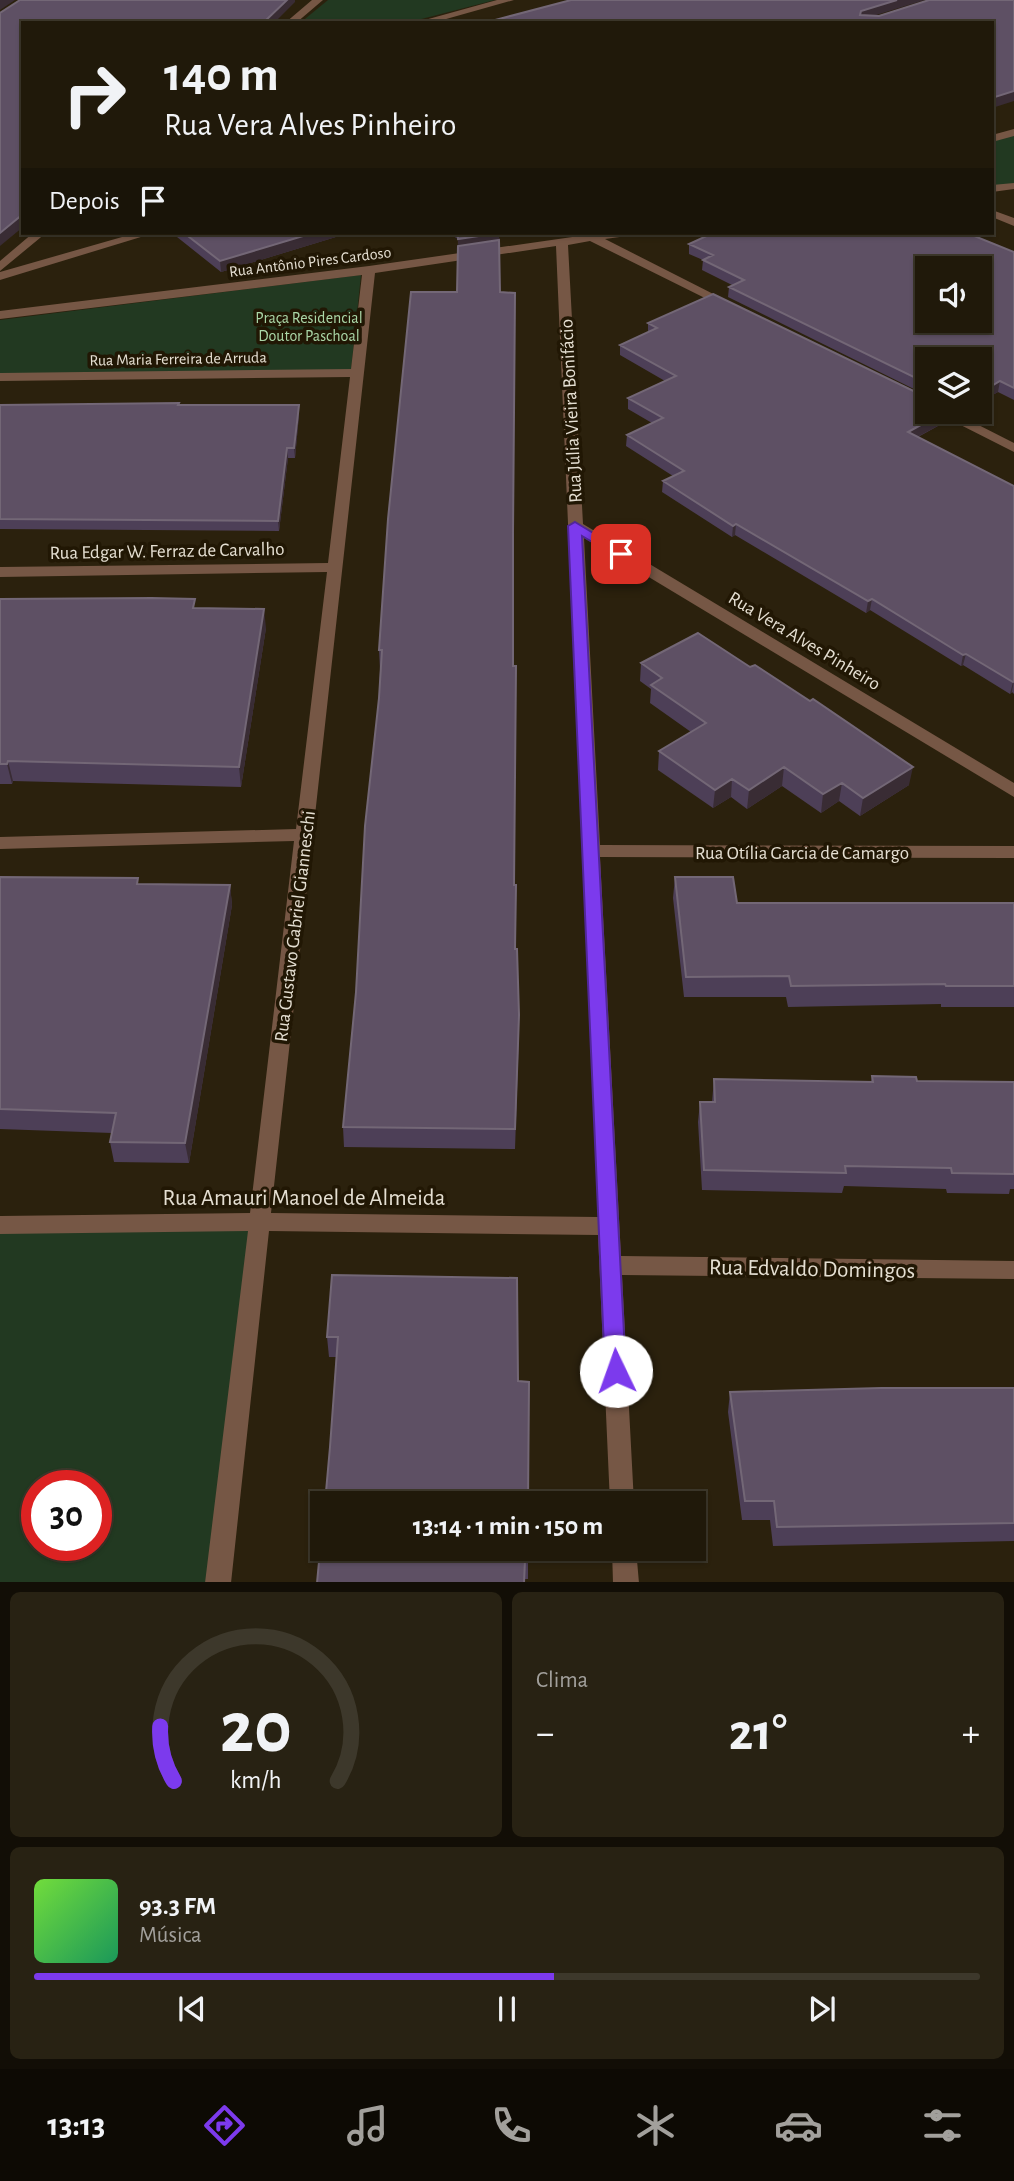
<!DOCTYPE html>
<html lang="pt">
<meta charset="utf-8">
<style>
body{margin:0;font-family:"Alegreya Sans",sans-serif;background:#282213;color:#f1f3f6;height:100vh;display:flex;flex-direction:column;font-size:26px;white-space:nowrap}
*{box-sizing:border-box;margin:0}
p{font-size:23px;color:#a2a09c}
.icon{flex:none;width:38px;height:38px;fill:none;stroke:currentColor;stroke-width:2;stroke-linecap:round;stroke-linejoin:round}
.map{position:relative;height:1582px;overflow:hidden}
.details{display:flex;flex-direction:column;gap:10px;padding:10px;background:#120e06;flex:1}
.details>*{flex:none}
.guide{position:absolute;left:21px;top:21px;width:973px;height:214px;border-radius:0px;box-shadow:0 2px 5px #0004,0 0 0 2px #3d382b;background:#20190a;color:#f1f3f6;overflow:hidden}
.fabs{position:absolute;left:915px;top:256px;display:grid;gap:14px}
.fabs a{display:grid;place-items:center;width:77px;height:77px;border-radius:0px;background:#20190a;box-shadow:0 2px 5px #0004,0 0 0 2px #3d382b;font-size:35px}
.speed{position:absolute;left:21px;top:1470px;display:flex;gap:14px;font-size:35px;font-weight:700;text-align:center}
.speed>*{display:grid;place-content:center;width:91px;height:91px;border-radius:50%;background:#20190a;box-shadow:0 2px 5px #0004,0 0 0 2px #3d382b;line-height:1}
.speed .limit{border:10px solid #d22;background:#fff;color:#111}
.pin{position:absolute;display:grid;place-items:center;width:60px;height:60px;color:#fff;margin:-30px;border-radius:14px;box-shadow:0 4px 10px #0006}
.me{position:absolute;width:77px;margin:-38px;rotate:357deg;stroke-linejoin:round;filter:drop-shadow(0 0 5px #0008)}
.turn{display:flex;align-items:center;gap:24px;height:147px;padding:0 28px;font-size:32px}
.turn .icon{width:91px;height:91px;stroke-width:2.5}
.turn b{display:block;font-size:49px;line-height:60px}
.then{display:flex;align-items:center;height:66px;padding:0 28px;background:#0003;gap:14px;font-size:26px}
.big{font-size:52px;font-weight:700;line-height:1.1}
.details .tile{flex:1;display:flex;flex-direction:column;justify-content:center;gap:10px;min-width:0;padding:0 24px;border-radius:10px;background:#282213}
.details .dial{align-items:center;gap:0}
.dial svg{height:182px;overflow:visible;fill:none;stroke:#3d382b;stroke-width:7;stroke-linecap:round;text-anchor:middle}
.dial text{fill:#f1f3f6;stroke:none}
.song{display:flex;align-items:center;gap:21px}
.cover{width:84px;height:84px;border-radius:10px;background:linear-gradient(135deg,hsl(100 70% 55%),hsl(150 70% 35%))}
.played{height:7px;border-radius:4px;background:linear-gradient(90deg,#7c3aed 55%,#3d382b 55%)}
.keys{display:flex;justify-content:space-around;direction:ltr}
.heat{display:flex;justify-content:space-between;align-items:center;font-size:38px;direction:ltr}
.details .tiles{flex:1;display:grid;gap:10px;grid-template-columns:1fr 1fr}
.tile:last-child{grid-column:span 2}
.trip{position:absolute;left:310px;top:1491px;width:396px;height:70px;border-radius:0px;background:#20190a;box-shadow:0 2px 5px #0004,0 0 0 2px #3d382b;font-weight:700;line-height:70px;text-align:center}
.menu{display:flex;height:112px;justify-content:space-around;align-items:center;background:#0d0a04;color:#a2a09c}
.menu .icon{width:49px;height:49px}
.menu .active{color:#7c3aed}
.menu b{font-size:32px;color:#f1f3f6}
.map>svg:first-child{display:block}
</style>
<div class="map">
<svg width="1014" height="1583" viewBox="0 0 1014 1583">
<rect width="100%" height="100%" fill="#2b210d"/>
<!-- green -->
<path fill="#223921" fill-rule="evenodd" d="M 328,0 L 495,0 L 406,23 L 300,23 Z
M 1014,132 L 1014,186 L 992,189 L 992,139 Z
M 361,275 L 351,370 L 0,381 L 0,320 Z
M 260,1222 L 218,1582 L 0,1582 L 0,1225 ZM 37,1486 L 96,1486 L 96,1545 L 37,1545 Z"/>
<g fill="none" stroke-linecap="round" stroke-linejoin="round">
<!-- minor -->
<path fill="#765745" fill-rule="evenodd" d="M 312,0 L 323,0 L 296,23 L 285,23 Z
M 497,0 L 514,0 L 432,23 L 414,23 Z
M 1014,129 L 1014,136 L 992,142 L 992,135 Z
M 1014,183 L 1014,189 L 992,192 L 992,185 Z
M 992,210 L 1014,218 L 1014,226 L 992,217 Z
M 33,233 L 46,233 L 0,271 L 0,261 Z
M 136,233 L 154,233 L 0,280 L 0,272 Z
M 600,233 L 629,233 L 627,236 L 605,239 L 735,305 L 729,309 L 725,308 L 590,241 L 568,245 L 583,524 L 1014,783 L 1014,797 L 584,538 L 600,845 L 1014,846 L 1014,858 L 600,857 L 621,1256 L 1014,1261 L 1014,1279 L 622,1275 L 634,1503 L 610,1503 L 598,1235 L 269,1231 L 231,1583 L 205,1583 L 248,1231 L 0,1234 L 0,1216 L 250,1213 L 294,841 L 0,849 L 0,837 L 296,829 L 327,572 L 0,577 L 0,567 L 328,563 L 350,377 L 0,381 L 0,373 L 351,369 L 362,275 L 0,319 L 0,311 L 369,266 ZM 556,246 L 598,1217 L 271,1213 L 375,273 Z
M 933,411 L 951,411 L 1014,443 L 1014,452 Z
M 612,1549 L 636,1549 L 639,1583 L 613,1583 Z"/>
</g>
<!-- wall -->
<path fill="#4d3f57" d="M 172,233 L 349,233 L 221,272 Z
M 448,233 L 499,233 L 500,292 L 513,543 L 514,885 L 519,1035 L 515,1149 L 344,1147 L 343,1127 L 356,992 L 379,698 L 380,670 L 379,650 L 457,292 L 458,239 Z
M 689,244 L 1014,252 L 1014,400 L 998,392 L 980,402 L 980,359 L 928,359 L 928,396 L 728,297 L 729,287 L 732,285 L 702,270 L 703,260 L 689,254 Z
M 648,323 L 928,411 L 948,411 L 947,421 L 918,437 L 1014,486 L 1014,694 L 1012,692 L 1010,694 L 963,665 L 961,666 L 870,610 L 866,613 L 735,535 L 732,537 L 662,492 L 663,481 L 673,476 L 626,446 L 627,435 L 652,423 L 628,409 L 628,398 L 665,381 L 620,355 L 620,345 L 648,332 Z
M 0,405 L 179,405 L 299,415 L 295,458 L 288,458 L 279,531 L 0,529 Z
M 0,599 L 196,608 L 266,628 L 241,787 L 13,781 L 12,784 L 0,784 Z
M 641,663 L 909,785 L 860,816 L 839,801 L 821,813 L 782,786 L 747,809 L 731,797 L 713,808 L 658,770 L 659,751 L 691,732 L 650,703 L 651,689 L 640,681 Z
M 0,877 L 139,884 L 230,885 L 232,905 L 189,1163 L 114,1162 L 110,1142 L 112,1133 L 0,1129 Z
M 675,877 L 737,903 L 1014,903 L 1014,1007 L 941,1007 L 941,1004 L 788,1007 L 786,997 L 684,997 L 673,898 Z
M 872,1076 L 917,1081 L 1014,1082 L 1014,1189 L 1010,1189 L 1009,1194 L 947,1193 L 946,1189 L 844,1186 L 842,1193 L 702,1190 L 698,1122 L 700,1102 L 712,1102 L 714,1079 L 871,1082 Z
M 332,1275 L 518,1381 L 330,1447 L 336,1357 L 329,1357 L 327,1337 Z
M 1014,1388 L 1014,1541 L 773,1546 L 770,1520 L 742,1520 L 728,1412 L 730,1392 Z
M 528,1549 L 528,1579 L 317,1583 Z"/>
<!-- shaded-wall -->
<path fill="#392c34" d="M 0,0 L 15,0 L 0,10 Z
M 287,0 L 295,0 L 295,2 L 274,23 L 263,23 Z
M 897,0 L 925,0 L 860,20 L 861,11 Z
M 1014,91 L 1014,101 L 992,108 L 992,98 Z
M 23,214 L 23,227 L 0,246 L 0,233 Z
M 313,233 L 349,233 L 221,272 L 220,261 Z
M 499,233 L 499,244 L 458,250 L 458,239 Z
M 1000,381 L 998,392 L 980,402 L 980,393 Z
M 299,405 L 299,415 L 295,458 L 294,448 Z
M 946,411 L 948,411 L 947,421 L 906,443 L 908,432 Z
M 287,448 L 288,458 L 279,531 L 278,521 Z
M 736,524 L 735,535 L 732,537 L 733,526 Z
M 872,599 L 870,610 L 866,613 L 868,601 Z
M 264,609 L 266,628 L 241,787 L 239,767 Z
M 966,654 L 963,665 L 961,666 L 963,655 Z
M 1014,681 L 1012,692 L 1010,694 L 1013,682 Z
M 8,761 L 13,781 L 12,784 L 7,764 Z
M 784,767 L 782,786 L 747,809 L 749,790 Z
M 913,767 L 909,785 L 860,816 L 863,798 Z
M 732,779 L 731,797 L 713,808 L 715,790 Z
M 842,783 L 839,801 L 821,813 L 823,794 Z
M 230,885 L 232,905 L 189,1163 L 185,1143 Z"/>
<!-- building -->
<path fill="#5e5064" stroke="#736776" stroke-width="2" fill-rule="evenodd" d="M 20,0 L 287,0 L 263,23 L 23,23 L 23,214 L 0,233 L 0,13 Z
M 571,0 L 897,0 L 861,11 L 860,15 L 879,16 L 929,0 L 1014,0 L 1014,91 L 992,98 L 992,23 L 484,23 Z
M 184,233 L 313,233 L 220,261 Z
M 458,233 L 499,233 L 458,239 Z
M 713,233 L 967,233 L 1014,252 L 1014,388 L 1000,381 L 980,393 L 980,359 L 928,359 L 928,384 L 729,287 L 744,280 L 703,260 L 713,255 L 689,244 ZM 928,268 L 980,268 L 980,320 L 928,320 Z
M 499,240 L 500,292 L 515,293 L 513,533 L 513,666 L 516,666 L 514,885 L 516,885 L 515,949 L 517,949 L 519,1015 L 515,1129 L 343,1127 L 356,992 L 365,826 L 379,698 L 382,650 L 379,650 L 388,519 L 411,292 L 457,292 L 458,246 Z
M 713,294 L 928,398 L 928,411 L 946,411 L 908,432 L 1014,486 L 1014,681 L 1013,682 L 966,654 L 963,655 L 872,599 L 868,601 L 736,524 L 733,526 L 663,481 L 684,471 L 627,435 L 663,418 L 628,398 L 676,376 L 620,345 L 657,328 L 648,323 Z
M 179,403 L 178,405 L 299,405 L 294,448 L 287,448 L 278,521 L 0,519 L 0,405 Z
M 152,598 L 195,599 L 193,608 L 264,609 L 239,767 L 8,761 L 7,764 L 0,764 L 0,599 Z
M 698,633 L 750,667 L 755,665 L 810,701 L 813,699 L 913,767 L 863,798 L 842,783 L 823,794 L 784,767 L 749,790 L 732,779 L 715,790 L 659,751 L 706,723 L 651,685 L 662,678 L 641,663 Z
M 0,877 L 138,878 L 137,884 L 230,885 L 185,1143 L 110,1142 L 116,1113 L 0,1109 Z
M 675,877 L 733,877 L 737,903 L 1014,903 L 1014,986 L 946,986 L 945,984 L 791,986 L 789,976 L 686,977 Z
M 872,1076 L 916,1077 L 917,1081 L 1014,1082 L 1014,1174 L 952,1173 L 951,1168 L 845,1166 L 846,1173 L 704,1170 L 700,1102 L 715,1102 L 714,1079 L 873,1082 Z
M 332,1275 L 517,1278 L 518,1381 L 529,1382 L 528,1503 L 325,1503 L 330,1447 L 338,1337 L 327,1337 Z
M 881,1388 L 1014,1388 L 1014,1523 L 777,1527 L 774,1501 L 745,1501 L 730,1392 Z
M 322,1530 L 322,1549 L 528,1549 L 528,1560 L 525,1560 L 524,1583 L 317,1583 Z"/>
<!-- route -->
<path fill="#7c3aed" stroke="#51269a" stroke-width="2" d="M 575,522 L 628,554 L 621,558 L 616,556 L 582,536 L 626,1371 L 623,1378 L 616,1380 L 608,1378 L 605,1371 L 568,526 Z"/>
<g text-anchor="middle" stroke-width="7" stroke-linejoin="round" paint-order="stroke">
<!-- far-street labels -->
<g font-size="16" fill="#e5dfd2" stroke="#211704">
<text transform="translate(310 261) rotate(-7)" y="6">Rua Antônio Pires Cardoso</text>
<text transform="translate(178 358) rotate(-1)" y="6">Rua Maria Ferreira de Arruda</text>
</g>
<!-- far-park labels -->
<g font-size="16" fill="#aad6a7" stroke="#211704">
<text x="309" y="323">Praça Residencial<tspan x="309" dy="18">Doutor Paschoal</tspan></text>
</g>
<!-- street labels -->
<g font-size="19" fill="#e5dfd2" stroke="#211704">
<text transform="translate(570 411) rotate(-93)" y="7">Rua Júlia Vieira Bonifácio</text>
<text transform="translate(167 550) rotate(-1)" y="7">Rua Edgar W. Ferraz de Carvalho</text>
<text transform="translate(805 640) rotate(31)" y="7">Rua Vera Alves Pinheiro</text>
<text x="802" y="859">Rua Otília Garcia de Camargo</text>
<text transform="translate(294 926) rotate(-83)" y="7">Rua Gustavo Gabriel Gianneschi</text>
</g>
<!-- near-street labels -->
<g font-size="23" fill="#e5dfd2" stroke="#211704">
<text x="304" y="1205">Rua Amauri Manoel de Almeida</text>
<text transform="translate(812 1268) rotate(1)" y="8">Rua Edvaldo Domingos</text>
</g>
</g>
</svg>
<div class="fabs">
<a><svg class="icon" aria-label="sound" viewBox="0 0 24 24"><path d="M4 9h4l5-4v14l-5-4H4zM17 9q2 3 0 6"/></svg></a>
<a><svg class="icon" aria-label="layers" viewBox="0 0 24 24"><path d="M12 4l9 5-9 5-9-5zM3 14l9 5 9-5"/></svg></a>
</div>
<div class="speed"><div class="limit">30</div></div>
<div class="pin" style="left:621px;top:554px;background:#d93025"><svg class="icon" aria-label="arrive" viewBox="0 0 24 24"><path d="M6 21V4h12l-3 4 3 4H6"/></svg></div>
<svg class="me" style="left:616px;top:1371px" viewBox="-20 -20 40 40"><circle r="19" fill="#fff"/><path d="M0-13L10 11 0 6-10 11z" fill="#7c3aed"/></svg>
<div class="trip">13:14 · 1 min · 150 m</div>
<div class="guide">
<div class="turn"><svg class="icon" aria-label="right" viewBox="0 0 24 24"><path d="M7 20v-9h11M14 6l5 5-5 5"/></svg><div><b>140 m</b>Rua Vera Alves Pinheiro</div></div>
<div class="then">Depois<svg class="icon" aria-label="arrive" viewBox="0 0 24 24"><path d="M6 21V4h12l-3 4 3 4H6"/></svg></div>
</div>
</div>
<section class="details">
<div class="tiles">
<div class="tile dial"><svg viewBox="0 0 100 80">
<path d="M14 69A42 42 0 1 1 86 69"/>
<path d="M14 69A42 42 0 0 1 8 45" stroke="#7c3aed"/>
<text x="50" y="56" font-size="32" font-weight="700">20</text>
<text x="50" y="72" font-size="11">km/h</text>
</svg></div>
<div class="tile"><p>Clima</p>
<div class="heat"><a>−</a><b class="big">21°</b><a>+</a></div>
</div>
<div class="tile">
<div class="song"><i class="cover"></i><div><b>93.3 FM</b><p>Música</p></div></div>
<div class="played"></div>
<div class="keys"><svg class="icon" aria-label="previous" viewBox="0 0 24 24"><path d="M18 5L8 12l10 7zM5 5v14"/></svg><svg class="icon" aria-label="pause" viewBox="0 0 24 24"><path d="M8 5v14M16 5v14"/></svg><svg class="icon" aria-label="next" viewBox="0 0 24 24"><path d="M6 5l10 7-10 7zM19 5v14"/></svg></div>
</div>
</div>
</section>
<nav class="menu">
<b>13:13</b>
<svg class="icon active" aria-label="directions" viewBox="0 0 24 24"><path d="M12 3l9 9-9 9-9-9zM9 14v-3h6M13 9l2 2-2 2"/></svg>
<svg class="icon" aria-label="music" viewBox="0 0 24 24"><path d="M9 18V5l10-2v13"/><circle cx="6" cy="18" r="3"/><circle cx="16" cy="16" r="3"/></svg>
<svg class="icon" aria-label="phone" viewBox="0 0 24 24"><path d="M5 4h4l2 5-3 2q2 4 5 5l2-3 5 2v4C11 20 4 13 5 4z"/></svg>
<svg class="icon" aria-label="climate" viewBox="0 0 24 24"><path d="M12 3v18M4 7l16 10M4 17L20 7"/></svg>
<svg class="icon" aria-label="car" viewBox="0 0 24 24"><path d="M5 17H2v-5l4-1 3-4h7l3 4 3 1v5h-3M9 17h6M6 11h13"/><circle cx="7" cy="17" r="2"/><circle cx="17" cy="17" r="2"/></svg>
<svg class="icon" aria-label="filters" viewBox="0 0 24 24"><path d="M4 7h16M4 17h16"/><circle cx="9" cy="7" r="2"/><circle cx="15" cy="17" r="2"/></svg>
</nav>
